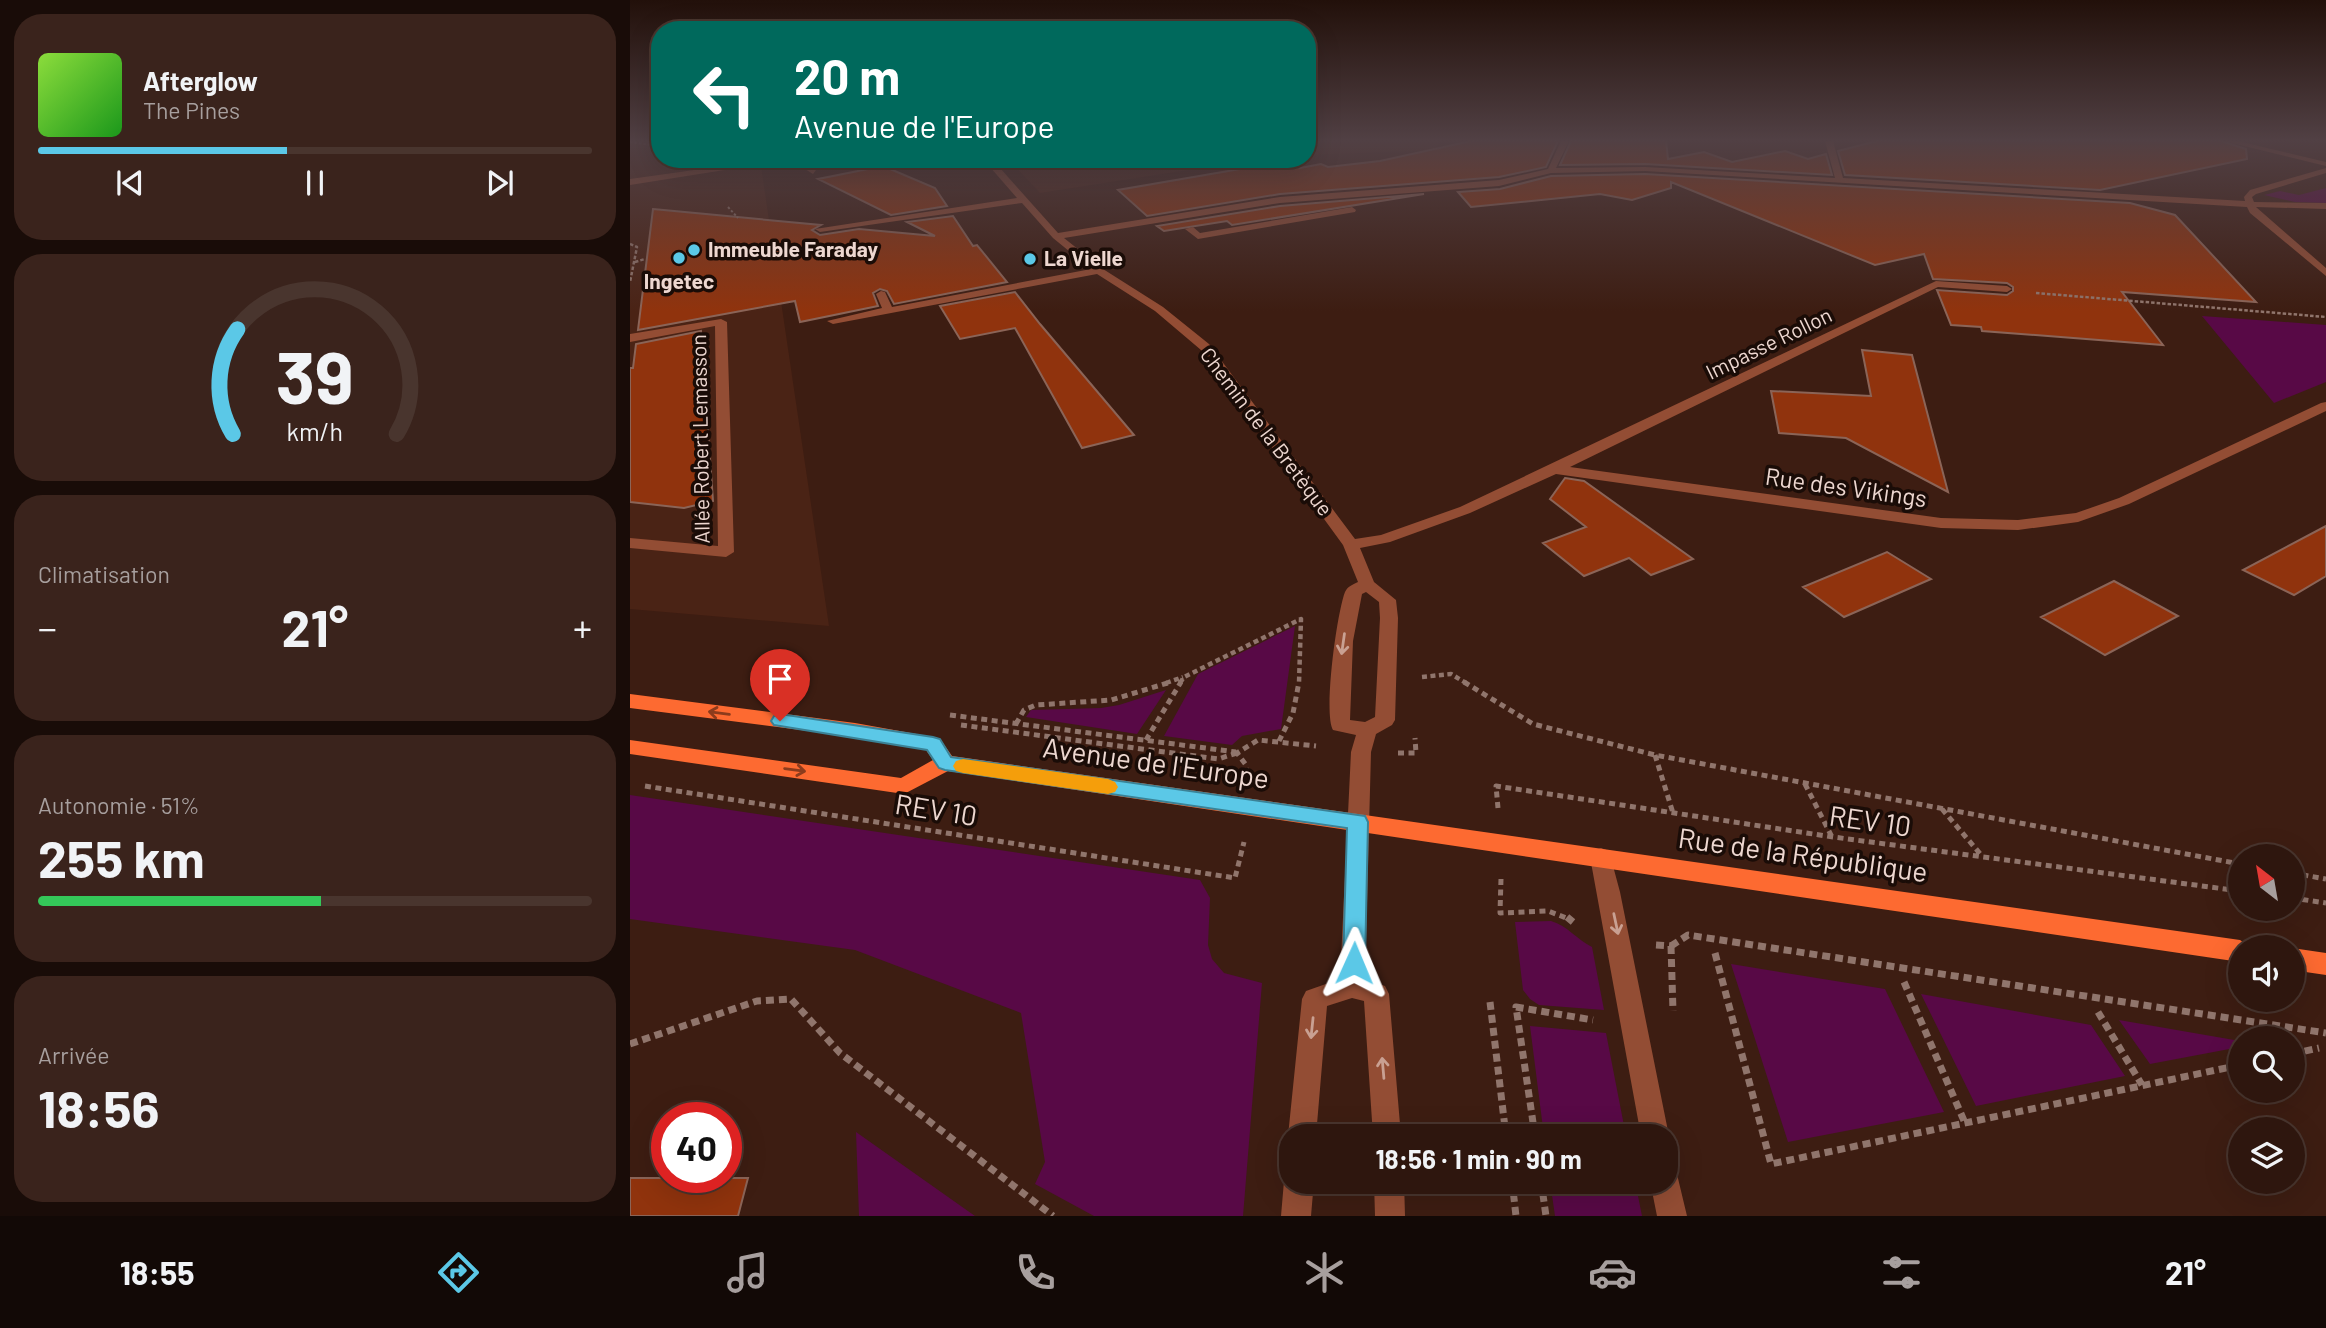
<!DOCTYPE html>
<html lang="fr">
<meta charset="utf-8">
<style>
body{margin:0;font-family:Barlow,sans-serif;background:#3a231c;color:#f1f3f6;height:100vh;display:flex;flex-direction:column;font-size:26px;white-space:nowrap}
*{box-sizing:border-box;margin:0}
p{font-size:23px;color:#a79f9e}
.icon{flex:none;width:38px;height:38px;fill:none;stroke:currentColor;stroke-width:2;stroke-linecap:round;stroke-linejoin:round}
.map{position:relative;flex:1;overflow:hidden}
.panel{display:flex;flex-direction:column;gap:14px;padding:14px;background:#190c08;width:630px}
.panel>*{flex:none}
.top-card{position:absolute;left:21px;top:21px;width:665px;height:147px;border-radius:28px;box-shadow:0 7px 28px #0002,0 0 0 2px #49352e;background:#00695c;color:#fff;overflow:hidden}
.needle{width:46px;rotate:329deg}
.controls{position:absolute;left:1598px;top:844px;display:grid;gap:14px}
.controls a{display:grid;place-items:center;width:77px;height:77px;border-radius:50%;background:#2e160e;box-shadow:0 7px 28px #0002,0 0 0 2px #49352e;font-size:35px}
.speed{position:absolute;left:21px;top:1102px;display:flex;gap:14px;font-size:35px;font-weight:700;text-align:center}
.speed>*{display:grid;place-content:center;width:91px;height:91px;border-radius:50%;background:#2e160e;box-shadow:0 7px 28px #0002,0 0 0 2px #49352e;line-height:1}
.speed .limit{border:10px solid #d22;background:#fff;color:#111}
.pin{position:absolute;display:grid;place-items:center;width:60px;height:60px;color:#fff;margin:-72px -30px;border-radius:50% 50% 50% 0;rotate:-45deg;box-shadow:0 0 7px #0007}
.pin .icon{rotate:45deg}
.me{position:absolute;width:77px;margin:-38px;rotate:1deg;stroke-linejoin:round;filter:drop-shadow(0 0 5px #0008)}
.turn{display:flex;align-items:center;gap:24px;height:147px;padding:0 28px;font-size:32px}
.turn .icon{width:91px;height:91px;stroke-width:2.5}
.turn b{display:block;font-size:49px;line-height:60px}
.big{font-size:52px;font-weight:700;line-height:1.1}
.panel .tile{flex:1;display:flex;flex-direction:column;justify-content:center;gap:10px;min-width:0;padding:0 24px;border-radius:28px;background:#3a231c}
.panel .dial{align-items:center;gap:0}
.dial svg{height:182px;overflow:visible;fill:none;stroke:#49352e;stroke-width:7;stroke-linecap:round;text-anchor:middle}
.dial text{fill:#f1f3f6;stroke:none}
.song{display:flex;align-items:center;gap:21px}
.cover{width:84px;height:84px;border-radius:10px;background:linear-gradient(135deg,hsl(90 70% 55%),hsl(120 70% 35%))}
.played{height:7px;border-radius:4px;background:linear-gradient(90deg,#5bc8e7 45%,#49352e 45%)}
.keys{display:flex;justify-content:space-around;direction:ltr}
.heat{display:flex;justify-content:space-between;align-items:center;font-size:38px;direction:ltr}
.charge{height:10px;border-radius:5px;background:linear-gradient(90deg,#34c759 51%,#49352e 0)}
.trip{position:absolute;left:649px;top:1124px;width:399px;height:70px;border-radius:28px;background:#2e160e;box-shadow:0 7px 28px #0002,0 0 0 2px #49352e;font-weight:700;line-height:70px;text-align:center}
.dock{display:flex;height:112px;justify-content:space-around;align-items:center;background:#120906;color:#a79f9e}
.dock .icon{width:49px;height:49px}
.dock .selected{color:#5bc8e7}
.dock b{font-size:32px;color:#f1f3f6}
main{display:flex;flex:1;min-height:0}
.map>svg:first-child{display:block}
</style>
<main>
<section class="panel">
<div class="tile">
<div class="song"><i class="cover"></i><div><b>Afterglow</b><p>The Pines</p></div></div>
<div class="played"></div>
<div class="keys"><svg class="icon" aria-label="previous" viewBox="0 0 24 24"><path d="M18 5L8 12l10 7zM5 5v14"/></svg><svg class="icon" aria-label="pause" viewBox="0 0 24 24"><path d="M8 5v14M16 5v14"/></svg><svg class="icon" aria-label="next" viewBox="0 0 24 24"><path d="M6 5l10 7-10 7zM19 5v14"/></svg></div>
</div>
<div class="tile dial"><svg viewBox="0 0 100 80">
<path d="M14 69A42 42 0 1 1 86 69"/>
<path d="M14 69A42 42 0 0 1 16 23" stroke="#5bc8e7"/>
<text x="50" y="56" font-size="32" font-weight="700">39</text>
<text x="50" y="72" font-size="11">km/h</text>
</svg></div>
<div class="tile"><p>Climatisation</p>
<div class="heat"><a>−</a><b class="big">21°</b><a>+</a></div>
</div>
<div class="tile"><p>Autonomie · 51%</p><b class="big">255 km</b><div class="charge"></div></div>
<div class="tile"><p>Arrivée</p><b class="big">18:56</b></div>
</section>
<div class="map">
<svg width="1696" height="1216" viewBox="0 0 1696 1216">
<rect width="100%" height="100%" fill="#3d1d12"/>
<!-- built -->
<path fill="#4a2315" d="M 0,141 L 30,141 L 30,159 L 178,159 L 131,166 L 199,626 L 0,609 Z
M 677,141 L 808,141 L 806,150 L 677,155 Z
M 378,159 L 629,159 L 410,193 Z"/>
<!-- green -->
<path fill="#580946" d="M 1696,188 L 1696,203 L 1665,202 L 1634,195 L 1650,191 L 1669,195 Z
M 1572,316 L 1696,325 L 1696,382 L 1644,403 Z
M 665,626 L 651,729 L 612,736 L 602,745 L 534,736 L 568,674 Z
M 536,690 L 507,734 L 396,717 L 401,710 L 471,708 L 489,705 Z
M 0,795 L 570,880 L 580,898 L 578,945 L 582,959 L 594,973 L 632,983 L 613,1216 L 464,1216 L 405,1184 L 415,1162 L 391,1013 L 225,950 L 0,919 Z
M 921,921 C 938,926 946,939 962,947 L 974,1010 L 909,1005 L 900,999 L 893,990 L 885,922 Z
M 1101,964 L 1255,989 L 1314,1112 L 1158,1142 Z
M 1291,994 L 1461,1025 L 1495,1076 L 1346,1106 Z
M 1489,1020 L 1610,1041 L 1610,1047 L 1520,1064 Z
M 900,1026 L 976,1033 L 996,1136 L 914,1136 Z
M 226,1132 L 345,1216 L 229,1216 Z
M 920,1181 L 1005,1181 L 1012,1216 L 925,1216 Z"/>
<!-- building -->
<path fill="#90330d" stroke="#8b6457" stroke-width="2" d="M 841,141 L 928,141 L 916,167 L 869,177 L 650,194 L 517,216 L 488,190 L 656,161 L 670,168 L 691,164 L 698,167 L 750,161 Z
M 941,141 L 1036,141 L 1038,159 L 1074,152 L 1102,162 L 1155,151 L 1178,159 L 1196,154 L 1202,175 L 1015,164 L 930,165 Z
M 1247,141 L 1591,141 L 1616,149 L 1617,159 L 1470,190 L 1215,175 L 1208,151 Z
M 253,166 L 305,188 L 317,206 L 261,215 L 188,179 Z
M 1015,174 L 1500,203 L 1545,215 L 1626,302 L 1492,292 L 1533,345 L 1352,331 L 1351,327 L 1321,325 L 1307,290 L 1377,295 L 1383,291 L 1383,287 L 1377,283 L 1303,279 L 1294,254 L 1245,265 L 1041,182 L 1041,188 L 1002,200 L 970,194 L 841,207 L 828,192 L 870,189 L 921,176 Z
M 794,194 L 602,225 L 597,221 L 534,231 L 527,226 L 650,206 Z
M 23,209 L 191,225 L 182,230 L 190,235 L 229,229 L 305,236 L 277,222 L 323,216 L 343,246 L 347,245 L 377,282 L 264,304 L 257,291 L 250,289 L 243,293 L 248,306 L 170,322 L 165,301 L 8,330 Z
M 385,292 L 410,324 L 504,435 L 452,448 L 385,328 L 330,339 L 310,306 Z
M 71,331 L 83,501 L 54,508 L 0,502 L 0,368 L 3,368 L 6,344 Z
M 1232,350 L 1282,355 L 1318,492 L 1216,438 L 1149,433 L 1141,391 L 1241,396 Z
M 935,478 L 954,481 L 1063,559 L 1021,575 L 999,558 L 954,576 L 913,543 L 956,527 L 920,499 Z
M 1696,526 L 1696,576 L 1664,595 L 1613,570 Z
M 1257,552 L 1301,579 L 1214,617 L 1173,587 Z
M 1484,581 L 1548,616 L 1475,655 L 1411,617 Z
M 0,1178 L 118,1178 L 108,1216 L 0,1216 Z"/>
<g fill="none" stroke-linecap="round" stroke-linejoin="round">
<!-- path-far4 -->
<path stroke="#90756c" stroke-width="2" stroke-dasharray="2.5 2" stroke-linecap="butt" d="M 0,142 L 29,146
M 98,207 L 108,218"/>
<!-- path-far3 -->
<path stroke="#90756c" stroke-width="2.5" stroke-dasharray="3.5 2" stroke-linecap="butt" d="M 0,244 L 7,247 L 0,282
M 5,262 L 15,259
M 1406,293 L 1696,317"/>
<!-- path-far2 -->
<path stroke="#90756c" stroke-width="4.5" stroke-dasharray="5 3.5" stroke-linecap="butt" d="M 792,677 L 821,674 L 836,683
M 536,683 L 553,677
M 550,683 L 554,677 L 671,619 L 669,683"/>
<!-- path-far1 -->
<path stroke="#90756c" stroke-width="5" stroke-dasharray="6 4.5" stroke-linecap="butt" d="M 834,682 L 903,724 L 1025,755 L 1610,864
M 320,715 L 606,752
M 386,724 L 394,710 L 406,705 L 481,700 L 541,682
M 331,725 L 588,759 L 607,753
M 516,740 L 551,682
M 649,741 L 663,713 L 669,682
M 768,753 L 786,753 L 785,738
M 1025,755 L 1043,813
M 617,774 L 616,765 L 607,753 L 628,740 L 686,746
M 1175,784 L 1202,837
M 15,786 L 605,878 L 614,842
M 868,808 L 866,786 L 1203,837 L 1610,891
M 1312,809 L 1352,856
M 1662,873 L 1696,879
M 871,879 L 870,913 L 918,911 L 939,919
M 1662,898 L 1696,903"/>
<!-- path -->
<path stroke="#90756c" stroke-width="7" stroke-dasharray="8 5" stroke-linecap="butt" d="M 937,917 L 943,922
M 1026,945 L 1041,946
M 1041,946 L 1058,935 L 1696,1033
M 1041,946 L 1043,1011
M 1085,953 L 1141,1164 L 1610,1065
M 1274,982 L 1335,1123
M 860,1002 L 876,1136
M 1468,1012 L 1512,1085
M 0,1044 L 127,1001 L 161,999 L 210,1053 L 423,1216
M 1662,1054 L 1689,1048
M 905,1136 L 886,1007 L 963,1020
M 882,1181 L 886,1216
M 911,1181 L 916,1216"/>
<!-- minor -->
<path fill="#934d34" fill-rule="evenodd" d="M 931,141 L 939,141 L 926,168 L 1015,167 L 1205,178 L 1195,141 L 1203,141 L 1213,178 L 1615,201 L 1614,197 L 1620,190 L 1696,168 L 1696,173 L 1626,194 L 1622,197 L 1624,202 L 1696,203 L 1696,209 L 1626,207 L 1696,268 L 1696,276 L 1620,213 L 1617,207 L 1015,171 L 921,173 L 869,186 L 650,203 L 434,238 L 473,269 L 533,307 L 579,344 L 725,539 L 751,535 L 830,507 L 1306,281 L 1377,286 L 1382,289 L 1377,292 L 1308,287 L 940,467 L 1311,518 L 1388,520 L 1446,513 L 1489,498 L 1691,403 L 1696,402 L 1696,411 L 1499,504 L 1448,522 L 1388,530 L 1311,528 L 926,474 L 840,513 L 760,542 L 730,548 L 744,582 L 766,600 L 768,618 L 765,720 L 762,725 L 746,734 L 741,752 L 735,979 L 755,986 L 759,994 L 771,1136 L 743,1136 L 734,1001 L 722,998 L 697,1006 L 686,1136 L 662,1136 L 662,1145 L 658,1136 L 672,999 L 676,991 L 710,979 L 721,752 L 726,735 L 703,730 C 693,714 707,612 715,592 C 718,586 722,585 728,582 L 713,545 L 571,350 L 525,311 L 467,274 L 203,324 L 197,321 L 252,308 L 246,294 L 251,291 L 255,292 L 262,307 L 461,269 L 423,238 L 392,203 L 190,232 L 185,229 L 387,198 L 353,159 L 362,159 L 428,233 L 650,197 L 869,180 L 918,169 ZM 736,592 L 749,602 L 750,618 L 745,717 L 735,722 L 720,720 L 723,641 L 732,594 Z
M 1594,141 L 1608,141 L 1696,162 L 1696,166 Z
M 142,159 L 164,159 L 0,185 L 0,179 Z
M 224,159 L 244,159 L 186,170 L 183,174 L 175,169 Z
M 722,207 L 726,210 L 725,212 L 568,239 L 555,229 L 563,227 L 570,233 Z
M 91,319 L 97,322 L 104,552 L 96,557 L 0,548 L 0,538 L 88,546 L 85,326 L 0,342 L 0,334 Z
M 971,848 L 979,851 L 990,892 L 1039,1136 L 1036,1144 L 1036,1136 L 1011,1136 L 960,857 L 963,851 Z
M 1036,1167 L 1046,1170 L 1057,1216 L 1027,1216 L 1020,1181 L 1036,1181 Z
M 662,1169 L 662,1181 L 684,1181 L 681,1216 L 651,1216 L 654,1181 Z
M 744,1181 L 774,1181 L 775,1216 L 745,1216 Z"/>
<!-- major -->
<path fill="#fd6a31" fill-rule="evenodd" d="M 0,694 L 225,723 L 303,737 L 310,739 L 322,756 L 1610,940 L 1620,947 L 1610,947 L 1610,962 L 318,771 L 274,794 L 0,754 L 0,740 L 271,778 L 303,760 L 296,750 L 225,737 L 0,708 Z
M 1662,948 L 1696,953 L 1696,975 L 1662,970 Z"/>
</g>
<!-- one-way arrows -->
<defs><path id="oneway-shaft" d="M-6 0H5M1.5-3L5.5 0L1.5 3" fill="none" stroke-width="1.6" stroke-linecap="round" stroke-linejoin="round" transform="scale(1.75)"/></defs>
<g stroke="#c9a092">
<use href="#oneway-shaft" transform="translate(713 644) rotate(98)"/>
<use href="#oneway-shaft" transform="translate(986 924) rotate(78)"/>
<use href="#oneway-shaft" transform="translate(682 1028) rotate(96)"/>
<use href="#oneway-shaft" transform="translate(753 1068) rotate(-95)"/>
</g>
<g stroke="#8c3b1c">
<use href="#oneway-shaft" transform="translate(89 713) rotate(-173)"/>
<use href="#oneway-shaft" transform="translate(165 770) rotate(8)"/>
</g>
<!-- sky -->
<linearGradient id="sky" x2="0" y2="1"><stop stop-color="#22100a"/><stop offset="0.45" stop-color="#514044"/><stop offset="1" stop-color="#514044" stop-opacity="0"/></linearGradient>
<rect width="1696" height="311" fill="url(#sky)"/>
<!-- route -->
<path fill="#5bc8e7" stroke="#3b8296" stroke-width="2" d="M 150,714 L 303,737 L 310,739 L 321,757 L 735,816 L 738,822 L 735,963 L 732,970 L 724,973 L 716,970 L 713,963 L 717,828 L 315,770 L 309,768 L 297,750 L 144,725 L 141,721 L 144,716 Z"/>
<!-- slow -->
<path fill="#f59e0b" d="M 333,759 L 478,779 L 485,782 L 488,787 L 485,792 L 478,794 L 333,773 L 326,771 L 323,766 L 326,761 Z"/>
<!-- markers -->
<g fill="#5bc8e7" stroke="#1a0c07" stroke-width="2.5">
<circle cx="64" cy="250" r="7"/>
<circle cx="49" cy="258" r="7"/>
<circle cx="400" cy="259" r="7"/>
</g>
<g text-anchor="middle" stroke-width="7" stroke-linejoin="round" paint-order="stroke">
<!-- far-poi labels -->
<g font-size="21" font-weight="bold" fill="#edd7d0" stroke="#1a0c07" text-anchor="start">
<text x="78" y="257">Immeuble Faraday</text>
<text x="414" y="266">La Vielle</text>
<text x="49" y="289" text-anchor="middle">Ingetec</text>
</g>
<!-- far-street labels -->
<g font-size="21" fill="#edd7d0" stroke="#1a0c07">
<text transform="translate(1139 344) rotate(-26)" y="7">Impasse Rollon</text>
<text transform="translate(636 432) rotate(53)" y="7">Chemin de la Bretèque</text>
<text transform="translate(71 439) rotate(-91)" y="7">Allée Robert Lemasson</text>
</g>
<!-- street labels -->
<g font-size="24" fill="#edd7d0" stroke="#1a0c07">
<text transform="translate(1216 488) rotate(8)" y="8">Rue des Vikings</text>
</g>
<!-- near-street labels -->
<g font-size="28" fill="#edd7d0" stroke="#1a0c07">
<text transform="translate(526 763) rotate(8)" y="10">Avenue de l'Europe</text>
<text transform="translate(306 810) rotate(9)" y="10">REV 10</text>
<text transform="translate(1240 821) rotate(8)" y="10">REV 10</text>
<text transform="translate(1173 855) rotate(8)" y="10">Rue de la République</text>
</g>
</g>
</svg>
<div class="controls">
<a><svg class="needle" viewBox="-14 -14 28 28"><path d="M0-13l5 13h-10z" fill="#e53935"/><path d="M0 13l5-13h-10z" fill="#a79f9e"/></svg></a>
<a><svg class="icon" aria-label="sound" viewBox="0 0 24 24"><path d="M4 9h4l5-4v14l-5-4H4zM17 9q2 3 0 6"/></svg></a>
<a><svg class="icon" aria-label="search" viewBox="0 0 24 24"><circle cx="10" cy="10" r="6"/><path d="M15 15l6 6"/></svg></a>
<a><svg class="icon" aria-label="layers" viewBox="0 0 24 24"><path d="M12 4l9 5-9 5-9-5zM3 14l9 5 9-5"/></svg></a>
</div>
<div class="speed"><div class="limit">40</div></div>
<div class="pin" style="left:150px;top:721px;background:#d93025"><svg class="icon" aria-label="arrive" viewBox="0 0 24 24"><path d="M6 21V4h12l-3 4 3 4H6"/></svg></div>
<svg class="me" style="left:724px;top:963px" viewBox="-20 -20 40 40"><path d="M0-17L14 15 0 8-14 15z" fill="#5bc8e7" stroke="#fff" stroke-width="4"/></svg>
<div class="trip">18:56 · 1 min · 90 m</div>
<div class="top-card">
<div class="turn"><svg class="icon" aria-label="left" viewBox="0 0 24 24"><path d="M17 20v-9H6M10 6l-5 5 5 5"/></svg><div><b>20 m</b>Avenue de l'Europe</div></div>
</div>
</div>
</main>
<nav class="dock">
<b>18:55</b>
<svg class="icon selected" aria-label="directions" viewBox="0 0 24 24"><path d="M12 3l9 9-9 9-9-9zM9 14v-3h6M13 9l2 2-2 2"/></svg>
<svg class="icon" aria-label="music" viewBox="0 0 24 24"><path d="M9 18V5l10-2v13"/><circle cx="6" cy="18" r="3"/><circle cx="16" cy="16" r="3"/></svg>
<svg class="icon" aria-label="phone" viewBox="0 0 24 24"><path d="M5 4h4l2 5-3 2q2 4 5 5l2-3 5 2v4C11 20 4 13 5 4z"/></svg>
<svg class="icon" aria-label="climate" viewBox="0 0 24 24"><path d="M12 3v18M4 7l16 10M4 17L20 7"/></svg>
<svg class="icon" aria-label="car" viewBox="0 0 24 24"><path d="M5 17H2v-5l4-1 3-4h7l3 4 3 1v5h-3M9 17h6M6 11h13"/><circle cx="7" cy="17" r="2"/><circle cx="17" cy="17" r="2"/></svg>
<svg class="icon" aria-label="filters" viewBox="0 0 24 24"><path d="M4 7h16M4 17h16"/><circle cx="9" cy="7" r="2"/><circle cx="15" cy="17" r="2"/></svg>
<b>21°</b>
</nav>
